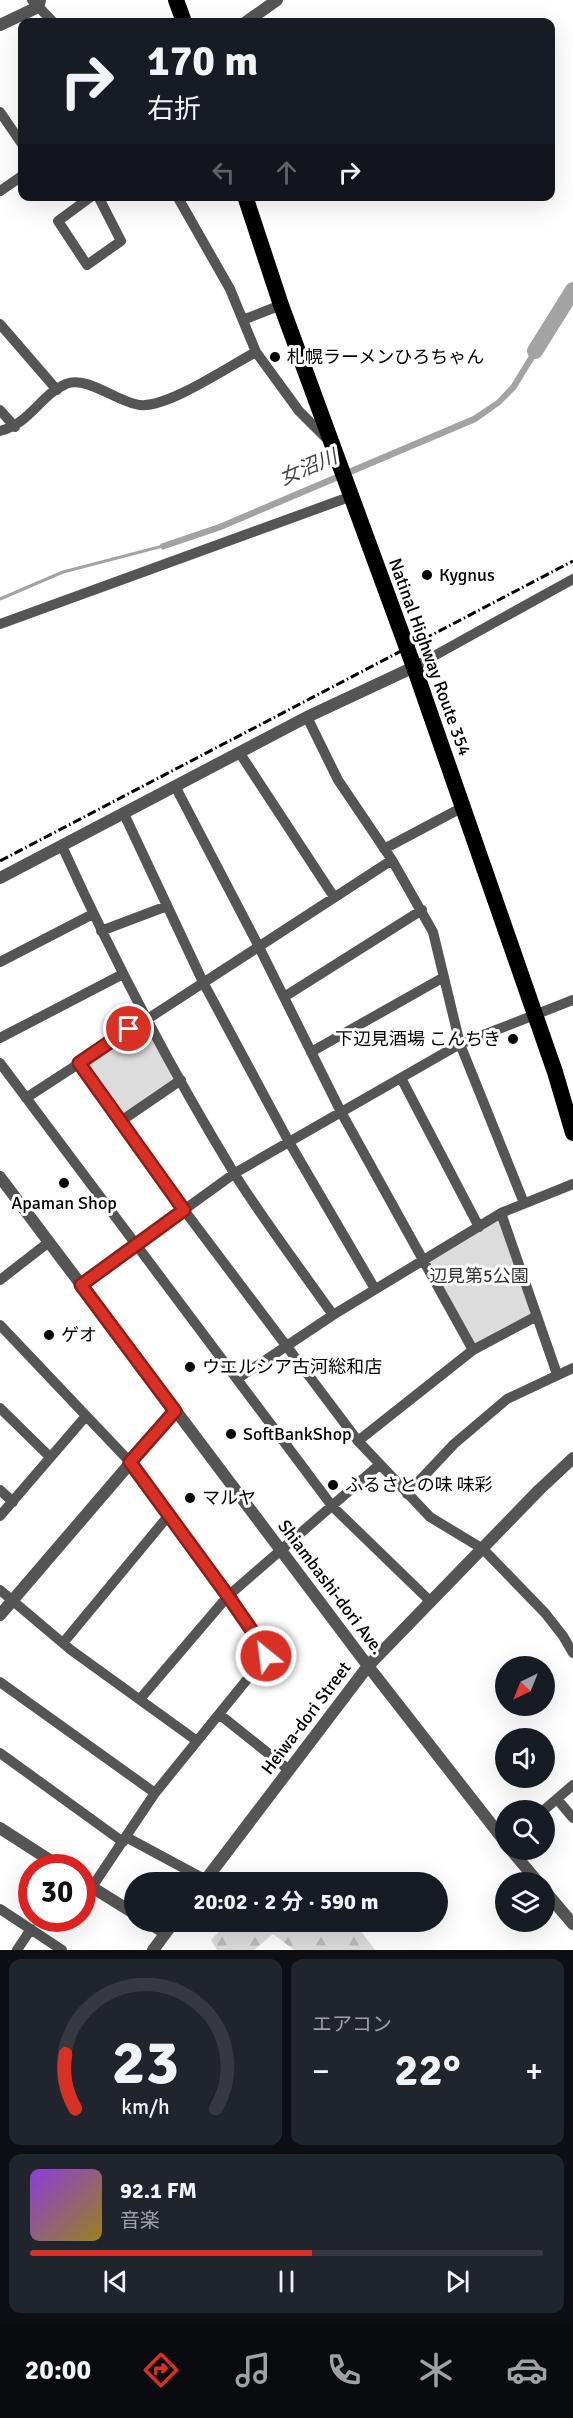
<!DOCTYPE html>
<html lang="ja">
<meta charset="utf-8">
<style>
body{margin:0;font-family:Signika,"Noto Sans JP",sans-serif;background:#20242c;color:#f1f3f6;height:100vh;display:flex;flex-direction:column;font-size:22px;white-space:nowrap}
*{box-sizing:border-box;margin:0}
p{font-size:20px;color:#9ea1a6}
.icon{flex:none;width:33px;height:33px;fill:none;stroke:currentColor;stroke-width:2;stroke-linecap:round;stroke-linejoin:round}
.map{position:relative;height:1950px;overflow:hidden}
.sheet{display:flex;flex-direction:column;gap:9px;padding:9px;background:#0d0f14;flex:1}
.sheet>*{flex:none}
.banner{position:absolute;left:18px;top:18px;width:537px;height:183px;border-radius:12px;box-shadow:0 6px 24px #0002;background:#171b24;color:#f1f3f6;overflow:hidden}
.needle{width:39px;rotate:223deg}
.fabs{position:absolute;left:495px;top:1656px;display:grid;gap:12px}
.fabs a{display:grid;place-items:center;width:60px;height:60px;border-radius:50%;background:#171b24;box-shadow:0 6px 24px #0002;font-size:30px}
.speed{position:absolute;left:18px;top:1854px;display:flex;gap:12px;font-size:30px;font-weight:700;text-align:center}
.speed>*{display:grid;place-content:center;width:78px;height:78px;border-radius:50%;background:#171b24;box-shadow:0 6px 24px #0002;line-height:1}
.speed .limit{border:9px solid #d22;background:#fff;color:#111}
.pin{position:absolute;display:grid;place-items:center;width:51px;height:51px;color:#fff;margin:-26px;border:3px solid #fff;border-radius:50%;box-shadow:0 2px 6px #0007}
.me{position:absolute;width:66px;margin:-33px;rotate:331deg;stroke-linejoin:round;filter:drop-shadow(0 0 4px #0008)}
.turn{display:flex;align-items:center;gap:21px;height:126px;padding:0 30px;font-size:27px}
.turn .icon{width:78px;height:78px;stroke-width:2.5}
.turn b{display:block;font-size:42px;line-height:51px}
.lanes{display:flex;align-items:center;height:57px;padding:0 30px;background:#0003;justify-content:center;gap:30px;direction:ltr}
.lanes .off{opacity:.35}
.big{font-size:45px;font-weight:700;line-height:1.1}
.sheet .tile{flex:1;display:flex;flex-direction:column;justify-content:center;gap:9px;min-width:0;padding:0 21px;border-radius:12px;background:#20242c}
.sheet .dial{align-items:center;gap:0}
.dial svg{height:156px;overflow:visible;fill:none;stroke:#363941;stroke-width:7;stroke-linecap:round;text-anchor:middle}
.dial text{fill:#f1f3f6;stroke:none}
.song{display:flex;align-items:center;gap:18px}
.cover{width:72px;height:72px;border-radius:9px;background:linear-gradient(135deg,hsl(270 70% 55%),hsl(50 70% 35%))}
.played{height:6px;border-radius:3px;background:linear-gradient(90deg,#d93025 55%,#363941 55%)}
.keys{display:flex;justify-content:space-around;direction:ltr}
.heat{display:flex;justify-content:space-between;align-items:center;font-size:33px;direction:ltr}
.sheet .tiles{flex:1;display:grid;gap:9px;grid-template-columns:1fr 1fr}
.tile:last-child{grid-column:span 2}
.trip{position:absolute;left:124px;top:1872px;width:324px;height:60px;border-radius:30px;background:#171b24;box-shadow:0 6px 24px #0002;font-weight:700;line-height:60px;text-align:center}
.tabs{display:flex;height:96px;justify-content:space-around;align-items:center;background:#090b0e;color:#9ea1a6}
.tabs .icon{width:42px;height:42px}
.tabs .selected{color:#d93025}
.tabs b{font-size:27px;color:#f1f3f6}
.map>svg:first-child{display:block}
</style>
<div class="map">
<svg width="573" height="1950" viewBox="0 0 573 1950">
<defs>
<pattern id="forest-firs" width="22" height="20" patternUnits="userSpaceOnUse" patternTransform="scale(1.5)"><rect width="22" height="20" fill="#dcdcdc"/><path d="M5 1l3.5 6h-7zM16 11l3.5 6h-7z" fill="#bbb"/></pattern>
</defs>
<rect width="100%" height="100%" fill="#fff"/>
<!-- forest -->
<path fill="url(#forest-firs)" d="M 228,1922 L 345,1922 L 360,1930 L 375,1950 L 294,1950 L 273,1934 L 254,1950 L 217,1950 L 211,1940 Z"/>
<!-- green -->
<path fill="#dcdcdc" d="M 146,1018 L 181,1080 L 121,1121 L 79,1063 Z
M 501,1213 L 537,1316 L 473,1350 L 423,1260 Z"/>
<!-- water -->
<path fill="#a3a3a3" d="M 544,331 L 549,335 L 516,389 L 500,405 L 476,422 L 221,530 L 162,550 L 160,544 L 219,524 L 473,416 L 497,400 L 511,385 Z"/>
<g fill="none" stroke-linecap="round" stroke-linejoin="round">
<!-- stream -->
<path stroke="#a3a3a3" stroke-width="3" d="M 0,599 L 63,572 L 163,546"/>
<!-- river -->
<path stroke="#a3a3a3" stroke-width="16" d="M 535,351 L 573,290"/>
<!-- minor -->
<path stroke="#555" stroke-width="10" d="M 32,0 L 53,22
M 0,112 L 22,144
M 0,191 L 22,176
M 92,196 L 58,221 L 87,265 L 121,241 L 98,196
M 177,196 L 230,289 L 256,352 L 299,411 L 325,437 L 328,437
M 243,320 L 281,305
M 0,324 L 57,390
M 0,410 L 15,427
M 0,431 C 31,423 41,394 66,384 C 87,375 118,403 140,405 C 168,408 229,366 256,352
M 0,624 L 352,496
M 414,667 L 573,579
M 307,717 L 338,780 L 392,860 L 433,932 L 460,1044 L 524,1203
M 239,752 L 334,897
M 175,786 L 258,945 L 341,1112 L 473,1350
M 124,814 L 203,982 L 289,1142 L 375,1289
M 62,846 C 113,958 170,1068 234,1173 C 264,1221 300,1268 333,1315
M 384,849 L 463,807
M 101,931 L 167,906
M 0,962 L 93,914
M 284,997 L 422,910
M 0,1038 L 123,974
M 311,1052 L 444,977
M 0,1063 L 332,1506 L 431,1602
M 79,1063 L 184,1210 L 358,1441 L 430,1517 L 483,1549 L 545,1613 L 563,1636 L 573,1653
M 401,1078 L 479,1227
M 26,1098 L 392,860
M 121,1121 L 181,1080
M 501,1213 L 557,1374
M 0,1280 L 49,1242
M 80,1285 L 235,1173 L 460,1044 L 573,1000
M 0,1325 L 130,1462 L 228,1596 L 266,1651 L 266,1656 L 155,1793 L 92,1887
M 237,1379 L 333,1315 L 501,1213 L 573,1184
M 0,1408 L 50,1457
M 358,1441 L 473,1350 L 537,1316
M 0,1490 L 13,1502
M 407,1494 L 454,1444 L 507,1399 L 573,1368
M 0,1516 L 86,1416
M 0,1590 L 71,1650 L 197,1741
M 63,1643 L 169,1515
M 0,1682 L 155,1793
M 140,1699 L 228,1596 L 379,1465
M 219,1714 L 289,1770
M 0,1753 L 123,1842
M 557,1799 L 573,1818
M 544,1810 L 573,1785
M 126,1837 L 206,1880
M 0,1909 L 62,1950
M 17,1950 L 31,1929"/>
<!-- tertiary -->
<path stroke="#555" stroke-width="12" d="M 246,22 L 277,0
M 0,25 L 38,7 L 40,0
M 0,878 L 307,717 L 414,667
M 0,1177 L 368,1666 L 506,1843
M 0,1615 L 175,1411
M 0,1828 L 62,1868
M 511,1850 L 538,1882
M 82,1881 L 135,1914
M 204,1882 L 368,1666 L 539,1490 L 573,1458
M 544,1890 L 573,1924
M 147,1922 L 165,1933
M 153,1950 L 174,1922"/>
<!-- trunk -->
<path stroke="#000" stroke-width="16" d="M 176,0 L 184,22
M 245,196 L 281,305 L 414,667 L 555,1072 L 573,1133"/>
<!-- rail -->
<path stroke="#000" stroke-width="3" stroke-dasharray="9 3 1.5 3" stroke-linecap="butt" d="M 0,861 L 573,561"/>
</g>
<g fill="none" stroke-linecap="round" stroke-linejoin="round">
<defs>
<path id="route" d="M 129,1029 L 79,1063 L 184,1210 L 81,1285 L 175,1411 L 130,1462 L 228,1596 L 266,1651 L 266,1656"/>
</defs>
<!-- route casing -->
<use href="#route" stroke="#8d1f18" stroke-width="15"/>
<!-- route -->
<use href="#route" stroke="#d93025" stroke-width="10"/>
</g>
<!-- markers -->
<g fill="#000" stroke="#fff" stroke-width="2">
<circle cx="275" cy="357" r="6"/>
<circle cx="427" cy="575" r="6"/>
<circle cx="513" cy="1039" r="6"/>
<circle cx="64" cy="1183" r="6"/>
<circle cx="49" cy="1335" r="6"/>
<circle cx="190" cy="1367" r="6"/>
<circle cx="231" cy="1434" r="6"/>
<circle cx="333" cy="1485" r="6"/>
<circle cx="190" cy="1498" r="6"/>
</g>
<g text-anchor="middle" stroke-width="6" stroke-linejoin="round" paint-order="stroke">
<!-- poi labels -->
<g font-size="18" fill="#000" stroke="#fff" text-anchor="start">
<text x="287" y="363">札幌ラーメンひろちゃん</text>
<text x="439" y="581">Kygnus</text>
<text x="501" y="1045" text-anchor="end">下辺見酒場 こんちき</text>
<text x="64" y="1209" text-anchor="middle">Apaman Shop</text>
<text x="61" y="1341">ゲオ</text>
<text x="202" y="1373">ウエルシア古河総和店</text>
<text x="243" y="1440">SoftBankShop</text>
<text x="345" y="1491">ふるさとの味 味彩</text>
<text x="202" y="1504">マルヤ</text>
</g>
<!-- street labels -->
<g font-size="18" fill="#000" stroke="#fff">
<text transform="translate(430 657) rotate(70)" y="6">Natinal Highway Route 354</text>
<text transform="translate(331 1587) rotate(53)" y="6">Shiambashi-dori Ave.</text>
<text transform="translate(306 1718) rotate(-53)" y="6">Heiwa-dori Street</text>
</g>
<!-- park labels -->
<g font-size="18" fill="#333" stroke="#fff">
<text x="479" y="1282">辺見第5公園</text>
</g>
<!-- water labels -->
<g font-size="20" font-style="italic" fill="#444" stroke="#fff">
<text transform="translate(308 467) rotate(-23)" y="7">女沼川</text>
</g>
</g>
</svg>
<div class="fabs">
<a><svg class="needle" viewBox="-14 -14 28 28"><path d="M0-13l5 13h-10z" fill="#e53935"/><path d="M0 13l5-13h-10z" fill="#9ea1a6"/></svg></a>
<a><svg class="icon" aria-label="sound" viewBox="0 0 24 24"><path d="M4 9h4l5-4v14l-5-4H4zM17 9q2 3 0 6"/></svg></a>
<a><svg class="icon" aria-label="search" viewBox="0 0 24 24"><circle cx="10" cy="10" r="6"/><path d="M15 15l6 6"/></svg></a>
<a><svg class="icon" aria-label="layers" viewBox="0 0 24 24"><path d="M12 4l9 5-9 5-9-5zM3 14l9 5 9-5"/></svg></a>
</div>
<div class="speed"><div class="limit">30</div></div>
<div class="pin" style="left:129px;top:1029px;background:#d93025"><svg class="icon" aria-label="arrive" viewBox="0 0 24 24"><path d="M6 21V4h12l-3 4 3 4H6"/></svg></div>
<svg class="me" style="left:266px;top:1656px" viewBox="-20 -20 40 40"><circle r="17" fill="#d93025" stroke="#fff" stroke-width="3"/><path d="M0-11L8 9 0 5-8 9z" fill="#fff"/></svg>
<div class="trip">20:02 · 2 分 · 590 m</div>
<div class="banner">
<div class="turn"><svg class="icon" aria-label="right" viewBox="0 0 24 24"><path d="M7 20v-9h11M14 6l5 5-5 5"/></svg><div><b>170 m</b>右折</div></div>
<div class="lanes"><svg class="icon off" aria-label="left" viewBox="0 0 24 24"><path d="M17 20v-9H6M10 6l-5 5 5 5"/></svg><svg class="icon off" aria-label="ahead" viewBox="0 0 24 24"><path d="M12 20V5M6 11l6-6 6 6"/></svg><svg class="icon" aria-label="right" viewBox="0 0 24 24"><path d="M7 20v-9h11M14 6l5 5-5 5"/></svg></div>
</div>
</div>
<section class="sheet">
<div class="tiles">
<div class="tile dial"><svg viewBox="0 0 100 80">
<path d="M14 69A42 42 0 1 1 86 69"/>
<path d="M14 69A42 42 0 0 1 9 41" stroke="#d93025"/>
<text x="50" y="56" font-size="32" font-weight="700">23</text>
<text x="50" y="72" font-size="11">km/h</text>
</svg></div>
<div class="tile"><p>エアコン</p>
<div class="heat"><a>−</a><b class="big">22°</b><a>+</a></div>
</div>
<div class="tile">
<div class="song"><i class="cover"></i><div><b>92.1 FM</b><p>音楽</p></div></div>
<div class="played"></div>
<div class="keys"><svg class="icon" aria-label="previous" viewBox="0 0 24 24"><path d="M18 5L8 12l10 7zM5 5v14"/></svg><svg class="icon" aria-label="pause" viewBox="0 0 24 24"><path d="M8 5v14M16 5v14"/></svg><svg class="icon" aria-label="next" viewBox="0 0 24 24"><path d="M6 5l10 7-10 7zM19 5v14"/></svg></div>
</div>
</div>
</section>
<nav class="tabs">
<b>20:00</b>
<svg class="icon selected" aria-label="directions" viewBox="0 0 24 24"><path d="M12 3l9 9-9 9-9-9zM9 14v-3h6M13 9l2 2-2 2"/></svg>
<svg class="icon" aria-label="music" viewBox="0 0 24 24"><path d="M9 18V5l10-2v13"/><circle cx="6" cy="18" r="3"/><circle cx="16" cy="16" r="3"/></svg>
<svg class="icon" aria-label="phone" viewBox="0 0 24 24"><path d="M5 4h4l2 5-3 2q2 4 5 5l2-3 5 2v4C11 20 4 13 5 4z"/></svg>
<svg class="icon" aria-label="climate" viewBox="0 0 24 24"><path d="M12 3v18M4 7l16 10M4 17L20 7"/></svg>
<svg class="icon" aria-label="car" viewBox="0 0 24 24"><path d="M5 17H2v-5l4-1 3-4h7l3 4 3 1v5h-3M9 17h6M6 11h13"/><circle cx="7" cy="17" r="2"/><circle cx="17" cy="17" r="2"/></svg>
</nav>
